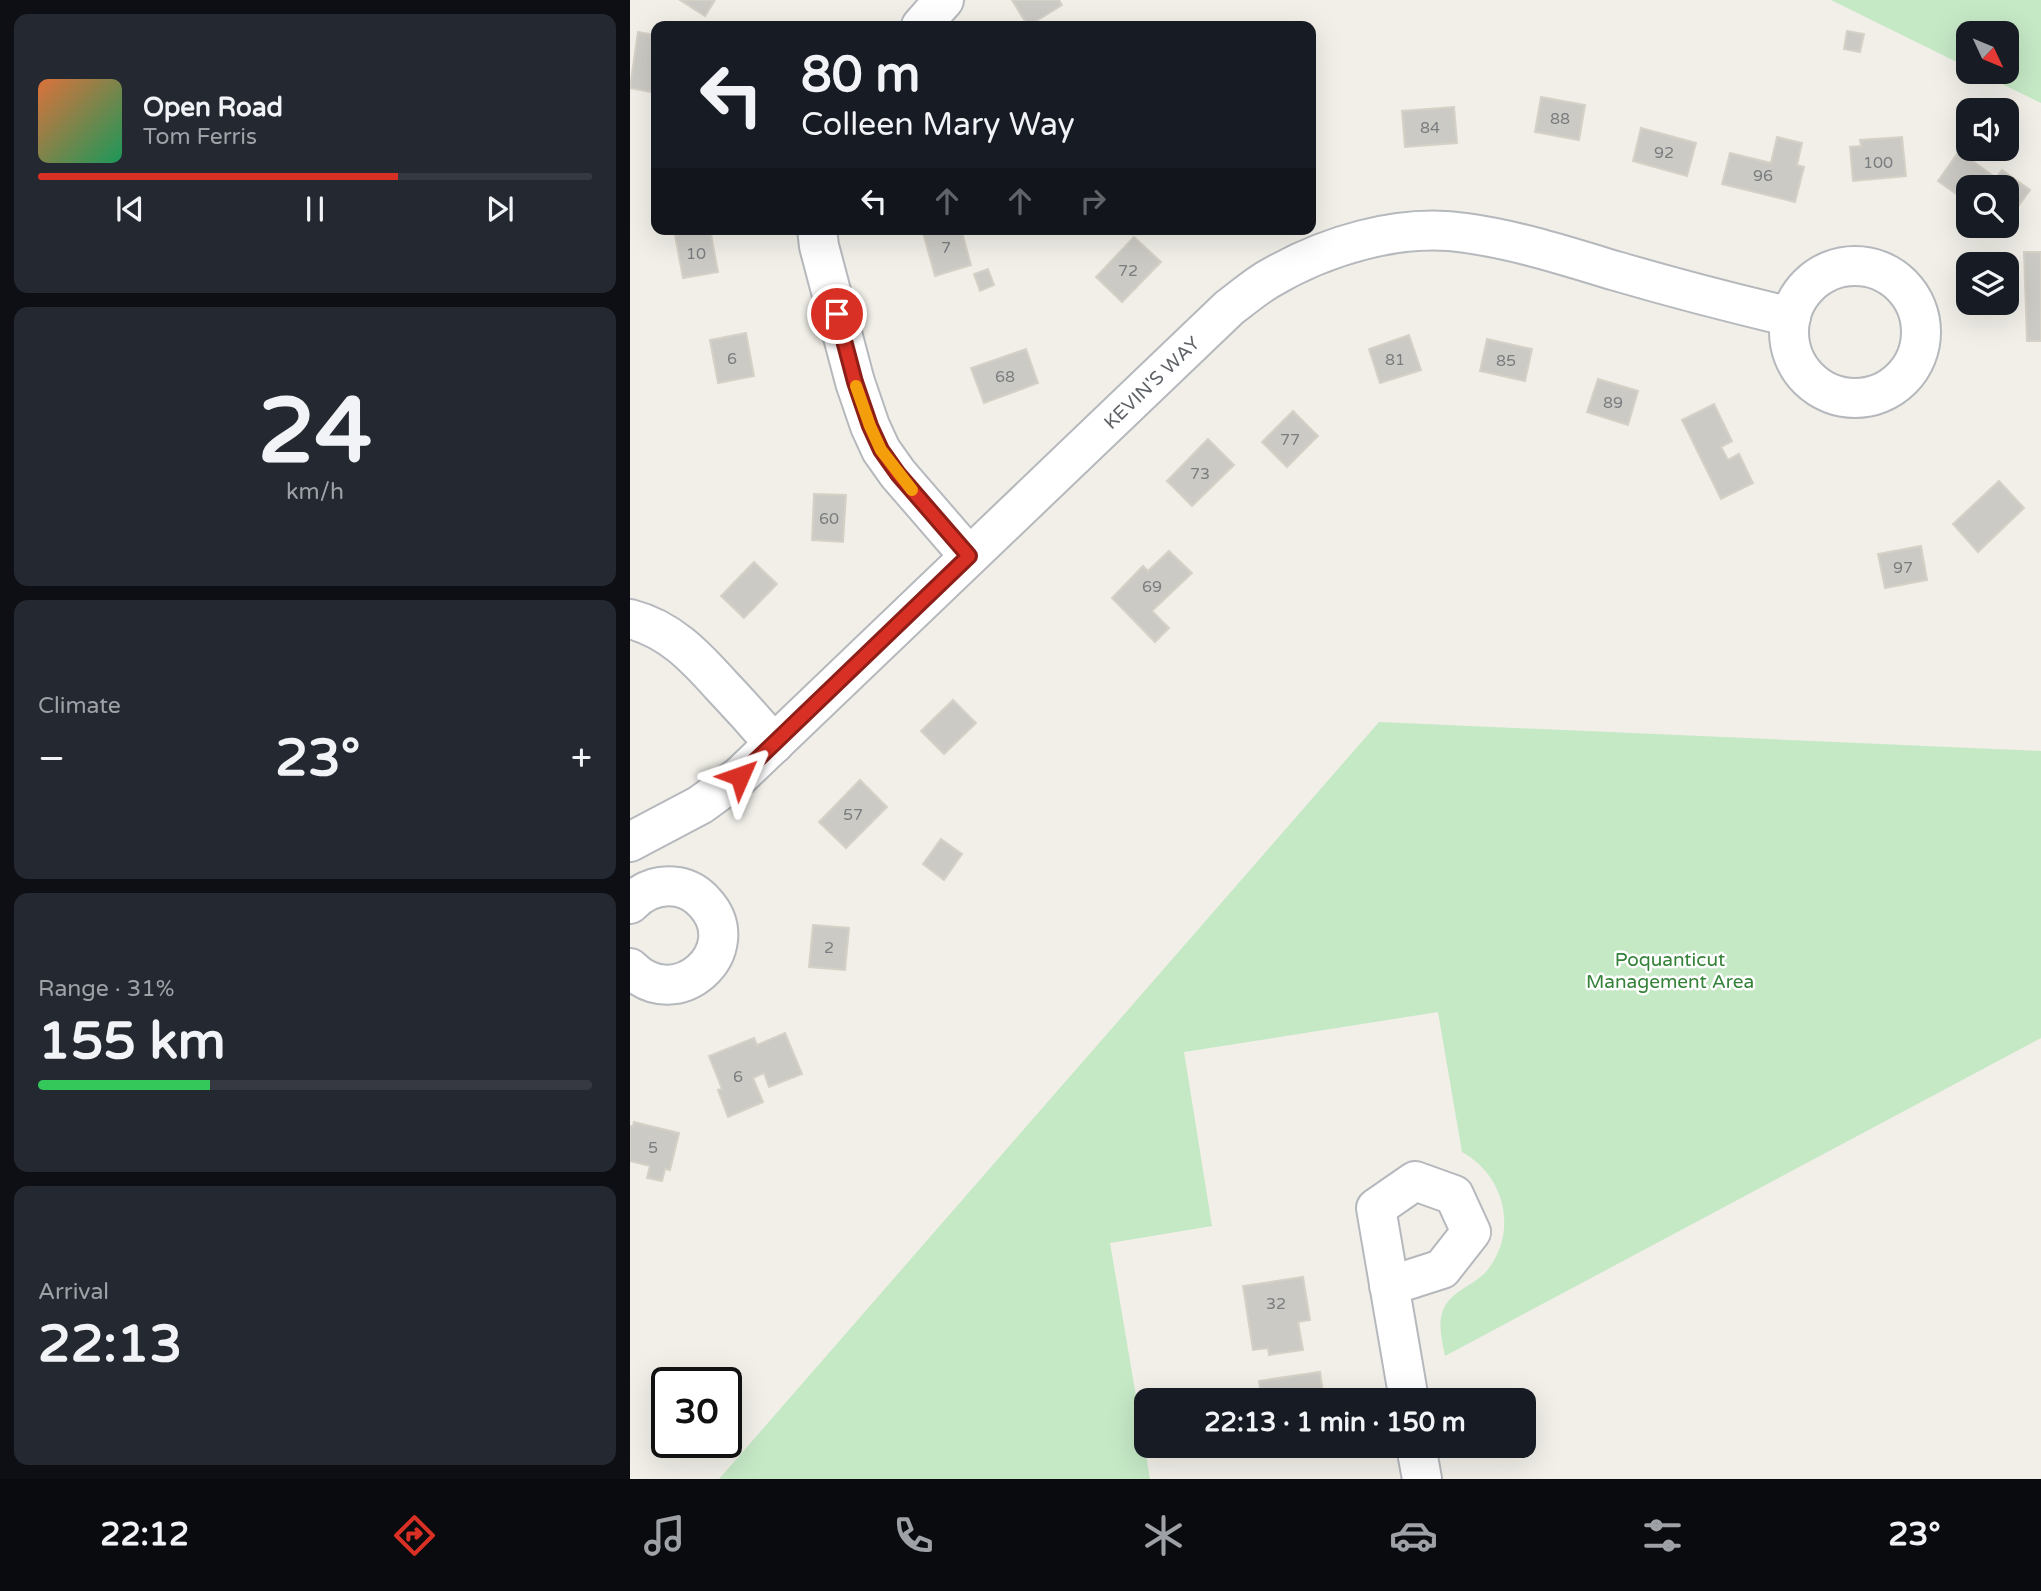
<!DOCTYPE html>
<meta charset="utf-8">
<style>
body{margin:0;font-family:"Varela Round",sans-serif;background:#242831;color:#f1f3f6;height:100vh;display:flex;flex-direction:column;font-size:26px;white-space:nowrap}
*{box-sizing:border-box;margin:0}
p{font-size:23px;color:#9ea1a6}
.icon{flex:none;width:38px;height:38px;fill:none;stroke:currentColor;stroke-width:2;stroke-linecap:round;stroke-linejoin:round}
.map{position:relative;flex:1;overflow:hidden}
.side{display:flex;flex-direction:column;gap:14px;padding:14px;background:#0d0f14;width:630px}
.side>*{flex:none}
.guide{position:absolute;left:21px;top:21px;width:665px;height:214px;border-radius:14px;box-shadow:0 7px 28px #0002;background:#171b24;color:#f1f3f6;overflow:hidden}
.needle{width:46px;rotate:134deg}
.controls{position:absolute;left:1326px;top:21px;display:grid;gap:14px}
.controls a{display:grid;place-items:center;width:63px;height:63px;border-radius:14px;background:#171b24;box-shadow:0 7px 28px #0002;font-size:35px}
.speed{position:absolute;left:21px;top:1367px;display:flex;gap:14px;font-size:35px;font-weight:700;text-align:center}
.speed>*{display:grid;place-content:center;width:91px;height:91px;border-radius:50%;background:#171b24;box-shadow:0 7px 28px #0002;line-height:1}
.speed .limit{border:4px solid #111;border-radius:10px;background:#fff;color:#111}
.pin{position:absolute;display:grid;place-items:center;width:60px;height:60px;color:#fff;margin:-30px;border:4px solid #fff;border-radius:50%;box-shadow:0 2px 7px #0007}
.me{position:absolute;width:77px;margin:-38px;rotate:47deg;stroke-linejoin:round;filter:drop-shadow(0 0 5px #0008)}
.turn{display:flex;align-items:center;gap:24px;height:147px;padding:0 35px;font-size:32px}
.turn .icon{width:91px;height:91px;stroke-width:2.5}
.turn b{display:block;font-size:49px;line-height:60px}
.lanes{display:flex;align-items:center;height:66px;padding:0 35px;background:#0003;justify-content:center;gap:35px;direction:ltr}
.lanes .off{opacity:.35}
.big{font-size:52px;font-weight:800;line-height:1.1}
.side .widget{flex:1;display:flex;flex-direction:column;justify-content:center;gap:10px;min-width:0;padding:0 24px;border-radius:14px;background:#242831}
.side .dial{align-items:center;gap:0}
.dial b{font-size:91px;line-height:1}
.song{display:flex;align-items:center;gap:21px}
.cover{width:84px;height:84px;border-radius:10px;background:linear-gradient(135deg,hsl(20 70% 55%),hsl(150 70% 35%))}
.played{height:7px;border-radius:4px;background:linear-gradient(90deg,#d93025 65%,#363941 65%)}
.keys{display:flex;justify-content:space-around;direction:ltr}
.heat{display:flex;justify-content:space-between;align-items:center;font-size:38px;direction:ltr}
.charge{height:10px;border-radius:5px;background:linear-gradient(90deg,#34c759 31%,#363941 0)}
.trip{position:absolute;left:504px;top:1388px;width:402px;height:70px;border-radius:14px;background:#171b24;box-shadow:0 7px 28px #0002;font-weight:800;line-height:70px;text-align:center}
.tabs{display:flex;height:112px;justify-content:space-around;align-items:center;background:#090b0e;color:#9ea1a6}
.tabs .icon{width:49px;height:49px}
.tabs .active{color:#d93025}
.tabs b{font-size:32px;color:#f1f3f6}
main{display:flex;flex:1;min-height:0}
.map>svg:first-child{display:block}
</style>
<main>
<section class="side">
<div class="widget">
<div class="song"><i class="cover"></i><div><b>Open Road</b><p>Tom Ferris</p></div></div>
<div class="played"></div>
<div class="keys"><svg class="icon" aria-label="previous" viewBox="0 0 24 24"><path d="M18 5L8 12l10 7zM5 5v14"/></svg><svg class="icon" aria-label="pause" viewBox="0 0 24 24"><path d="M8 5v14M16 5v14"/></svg><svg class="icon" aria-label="next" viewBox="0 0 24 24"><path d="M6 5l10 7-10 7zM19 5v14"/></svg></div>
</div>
<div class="widget dial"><b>24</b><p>km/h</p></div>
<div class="widget"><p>Climate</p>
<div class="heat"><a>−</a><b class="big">23°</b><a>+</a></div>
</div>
<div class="widget"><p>Range · 31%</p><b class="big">155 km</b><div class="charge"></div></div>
<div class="widget"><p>Arrival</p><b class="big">22:13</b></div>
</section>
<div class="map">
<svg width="1411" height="1479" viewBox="0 0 1411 1479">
<rect width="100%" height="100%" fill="#f1efe8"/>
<!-- green -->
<path fill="#c5e8c5" d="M 1201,0 L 1411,0 L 1411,103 L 1347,72 L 1377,72 L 1377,33 L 1339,33 L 1339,68 Z
M 749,722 L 1411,751 L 1411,1038 L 815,1356 C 812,1340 807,1323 814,1308 C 822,1291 842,1286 855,1273 C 889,1234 876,1176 832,1152 L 808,1012 L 554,1052 L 582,1226 L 480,1243 L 520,1479 L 89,1479 Z"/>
<!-- building -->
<path fill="#cccac5" stroke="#d6d1c6" stroke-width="2" d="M 50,0 L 85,0 L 75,16 Z
M 382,0 L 429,0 L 432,5 L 398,26 Z
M 1217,31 L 1234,34 L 1230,52 L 1214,49 Z
M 8,32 L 26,35 L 26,93 L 0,88 Z
M 911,97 L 955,105 L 949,140 L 905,132 Z
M 824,107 L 827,143 L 775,147 L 772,111 Z
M 1011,128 L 1066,143 L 1057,176 L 1003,161 Z
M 1147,137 L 1172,143 L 1167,165 L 1174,167 L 1165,202 L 1092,184 L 1100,153 L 1141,163 Z
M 1272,137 L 1276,176 L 1223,181 L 1220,147 L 1231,146 L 1230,140 Z
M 1329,151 L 1366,178 L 1372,170 L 1400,190 L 1377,222 L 1377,187 L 1339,187 L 1339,203 L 1308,181 Z
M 75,229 L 80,229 L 88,272 L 53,278 L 45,235 Z
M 292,229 L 331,229 L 341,265 L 305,276 Z
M 504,237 L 531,262 L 492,302 L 466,277 Z
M 1394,252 L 1411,252 L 1411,341 L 1397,341 Z
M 358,269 L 364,285 L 350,291 L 344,274 Z
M 116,333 L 124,376 L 88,383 L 80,340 Z
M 779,335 L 791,370 L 750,383 L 739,349 Z
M 857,339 L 902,349 L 895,381 L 850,371 Z
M 396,349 L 408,383 L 354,403 L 341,368 Z
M 968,379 L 1008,391 L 998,425 L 957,412 Z
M 1084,404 L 1102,441 L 1091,447 L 1098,460 L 1109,454 L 1123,483 L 1091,499 L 1052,420 Z
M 663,411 L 688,436 L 657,467 L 632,442 Z
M 578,439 L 604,465 L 562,506 L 537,481 Z
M 1369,481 L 1394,508 L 1348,552 L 1323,524 Z
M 184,494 L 216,495 L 213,542 L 182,540 Z
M 1291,546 L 1297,580 L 1255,588 L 1248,554 Z
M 539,551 L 562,573 L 522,611 L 539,628 L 525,642 L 482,598 L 513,566 L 518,571 Z
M 124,562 L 147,584 L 114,618 L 91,596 Z
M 323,700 L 346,723 L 314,754 L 291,731 Z
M 230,780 L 257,807 L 216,848 L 189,822 Z
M 311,839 L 332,854 L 314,880 L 293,864 Z
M 183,925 L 219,928 L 215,970 L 179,967 Z
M 155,1033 L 172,1074 L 139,1087 L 134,1073 L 123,1078 L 133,1102 L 98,1117 L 88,1090 L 92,1089 L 79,1056 L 124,1038 L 127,1045 Z
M 4,1122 L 49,1133 L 40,1170 L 35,1169 L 32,1181 L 17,1178 L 20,1166 L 0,1161 L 0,1126 L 3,1126 Z
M 673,1277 L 680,1320 L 668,1322 L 673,1350 L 639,1355 L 638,1348 L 623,1350 L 613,1286 Z
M 690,1372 L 694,1400 L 632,1400 L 629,1381 Z
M 655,1446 L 689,1446 L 656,1451 Z"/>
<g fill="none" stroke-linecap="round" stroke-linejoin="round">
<defs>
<g id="minor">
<path d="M 291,26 L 314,0"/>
<path d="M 187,229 L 189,246 L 225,382 L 240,426 L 251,450 L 268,474 L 339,556"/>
<circle cx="1225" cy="332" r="66"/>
<path d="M 0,619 C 39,629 64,655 90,684 C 109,704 127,724 144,744"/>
<path id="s1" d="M 0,842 L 70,805 L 110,776 L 599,308 C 611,299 624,288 637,280 C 694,246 769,223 836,233 C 887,240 936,256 986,271 C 1044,288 1102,303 1161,317"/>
<path d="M 0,904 C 13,890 29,884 48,887 C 59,889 68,895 75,903 C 118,950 47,1016 0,968"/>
<path d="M 759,1286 L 812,1269 L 841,1232 L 824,1195 L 785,1181 L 746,1208 L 779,1400"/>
<path d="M 786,1446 L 792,1479"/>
</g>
</defs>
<!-- minor casing -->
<use href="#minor" stroke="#b5b8bc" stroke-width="42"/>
<!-- minor -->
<use href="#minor" stroke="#fff" stroke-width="38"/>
</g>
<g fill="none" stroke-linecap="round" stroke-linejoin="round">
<defs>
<path id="route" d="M 110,776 L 339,556 L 268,474 L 251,450 L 240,426 L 225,382 L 207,314"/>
</defs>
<!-- route casing -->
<use href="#route" stroke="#8d1f18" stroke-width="18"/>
<!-- route -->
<use href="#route" stroke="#d93025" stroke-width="12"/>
<!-- slow -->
<path stroke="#f59e0b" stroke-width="12" d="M 226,386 L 240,426 L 251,450 L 282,490"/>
</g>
<g text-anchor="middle" stroke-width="5" stroke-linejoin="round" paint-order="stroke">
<!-- number labels -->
<g font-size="16" fill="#7a7d7f">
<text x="930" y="124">88</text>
<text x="800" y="133">84</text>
<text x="1034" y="158">92</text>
<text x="1248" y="168">100</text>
<text x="1133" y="181">96</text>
<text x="316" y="253">7</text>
<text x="66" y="259">10</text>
<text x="498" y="276">72</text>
<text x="102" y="364">6</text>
<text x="765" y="365">81</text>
<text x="876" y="366">85</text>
<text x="375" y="382">68</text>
<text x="983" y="408">89</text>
<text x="660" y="445">77</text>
<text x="570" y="479">73</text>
<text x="199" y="524">60</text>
<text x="1273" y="573">97</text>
<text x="522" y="592">69</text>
<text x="223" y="820">57</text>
<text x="199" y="953">2</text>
<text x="108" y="1082">6</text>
<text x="23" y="1153">5</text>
<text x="646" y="1309">32</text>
</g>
<!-- street labels -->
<g font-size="19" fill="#5f6368" stroke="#fff">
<text dy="7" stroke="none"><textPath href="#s1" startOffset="698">KEVIN'S WAY</textPath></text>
</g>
<!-- park labels -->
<g font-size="19" fill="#348238" stroke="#fff">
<text x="1040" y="966">Poquanticut<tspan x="1040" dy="22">Management Area</tspan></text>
</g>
</g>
</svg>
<div class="controls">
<a><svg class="needle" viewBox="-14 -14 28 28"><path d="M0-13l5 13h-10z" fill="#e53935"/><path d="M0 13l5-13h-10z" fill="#9ea1a6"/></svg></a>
<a><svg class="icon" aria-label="sound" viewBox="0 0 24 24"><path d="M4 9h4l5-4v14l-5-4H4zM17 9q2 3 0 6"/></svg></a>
<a><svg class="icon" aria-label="search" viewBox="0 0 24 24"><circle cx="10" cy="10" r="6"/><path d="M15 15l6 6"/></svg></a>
<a><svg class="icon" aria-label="layers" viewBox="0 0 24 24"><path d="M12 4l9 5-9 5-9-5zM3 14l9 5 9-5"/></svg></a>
</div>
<div class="speed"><div class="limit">30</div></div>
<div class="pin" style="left:207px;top:314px;background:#d93025"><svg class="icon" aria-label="arrive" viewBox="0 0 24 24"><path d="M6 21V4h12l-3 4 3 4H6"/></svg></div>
<svg class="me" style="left:110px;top:776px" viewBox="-20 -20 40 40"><path d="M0-17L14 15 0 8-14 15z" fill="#d93025" stroke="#fff" stroke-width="4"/></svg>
<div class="trip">22:13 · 1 min · 150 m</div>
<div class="guide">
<div class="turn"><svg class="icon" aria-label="left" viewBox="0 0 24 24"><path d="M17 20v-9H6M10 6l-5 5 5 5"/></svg><div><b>80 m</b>Colleen Mary Way</div></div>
<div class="lanes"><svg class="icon" aria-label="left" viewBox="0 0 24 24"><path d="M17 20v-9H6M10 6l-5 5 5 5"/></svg><svg class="icon off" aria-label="ahead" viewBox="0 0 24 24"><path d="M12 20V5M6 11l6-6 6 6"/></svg><svg class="icon off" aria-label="ahead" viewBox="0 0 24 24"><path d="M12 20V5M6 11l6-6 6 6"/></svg><svg class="icon off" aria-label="right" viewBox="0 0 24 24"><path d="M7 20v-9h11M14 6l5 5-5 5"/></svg></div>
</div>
</div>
</main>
<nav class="tabs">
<b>22:12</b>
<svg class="icon active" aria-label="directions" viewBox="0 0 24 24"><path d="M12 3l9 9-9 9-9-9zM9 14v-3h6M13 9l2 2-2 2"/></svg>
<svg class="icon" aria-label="music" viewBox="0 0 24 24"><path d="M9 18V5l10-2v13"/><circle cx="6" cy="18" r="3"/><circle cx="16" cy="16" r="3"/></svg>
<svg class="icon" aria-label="phone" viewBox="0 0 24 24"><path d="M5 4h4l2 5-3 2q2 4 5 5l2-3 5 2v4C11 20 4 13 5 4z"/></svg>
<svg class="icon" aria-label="climate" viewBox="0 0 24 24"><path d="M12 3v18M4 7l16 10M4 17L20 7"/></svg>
<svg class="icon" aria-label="car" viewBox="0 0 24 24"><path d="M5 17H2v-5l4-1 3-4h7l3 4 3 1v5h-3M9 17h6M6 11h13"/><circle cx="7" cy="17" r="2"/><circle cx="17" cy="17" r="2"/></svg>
<svg class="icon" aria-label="filters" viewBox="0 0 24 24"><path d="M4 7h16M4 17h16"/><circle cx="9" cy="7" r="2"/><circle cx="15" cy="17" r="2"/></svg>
<b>23°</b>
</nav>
